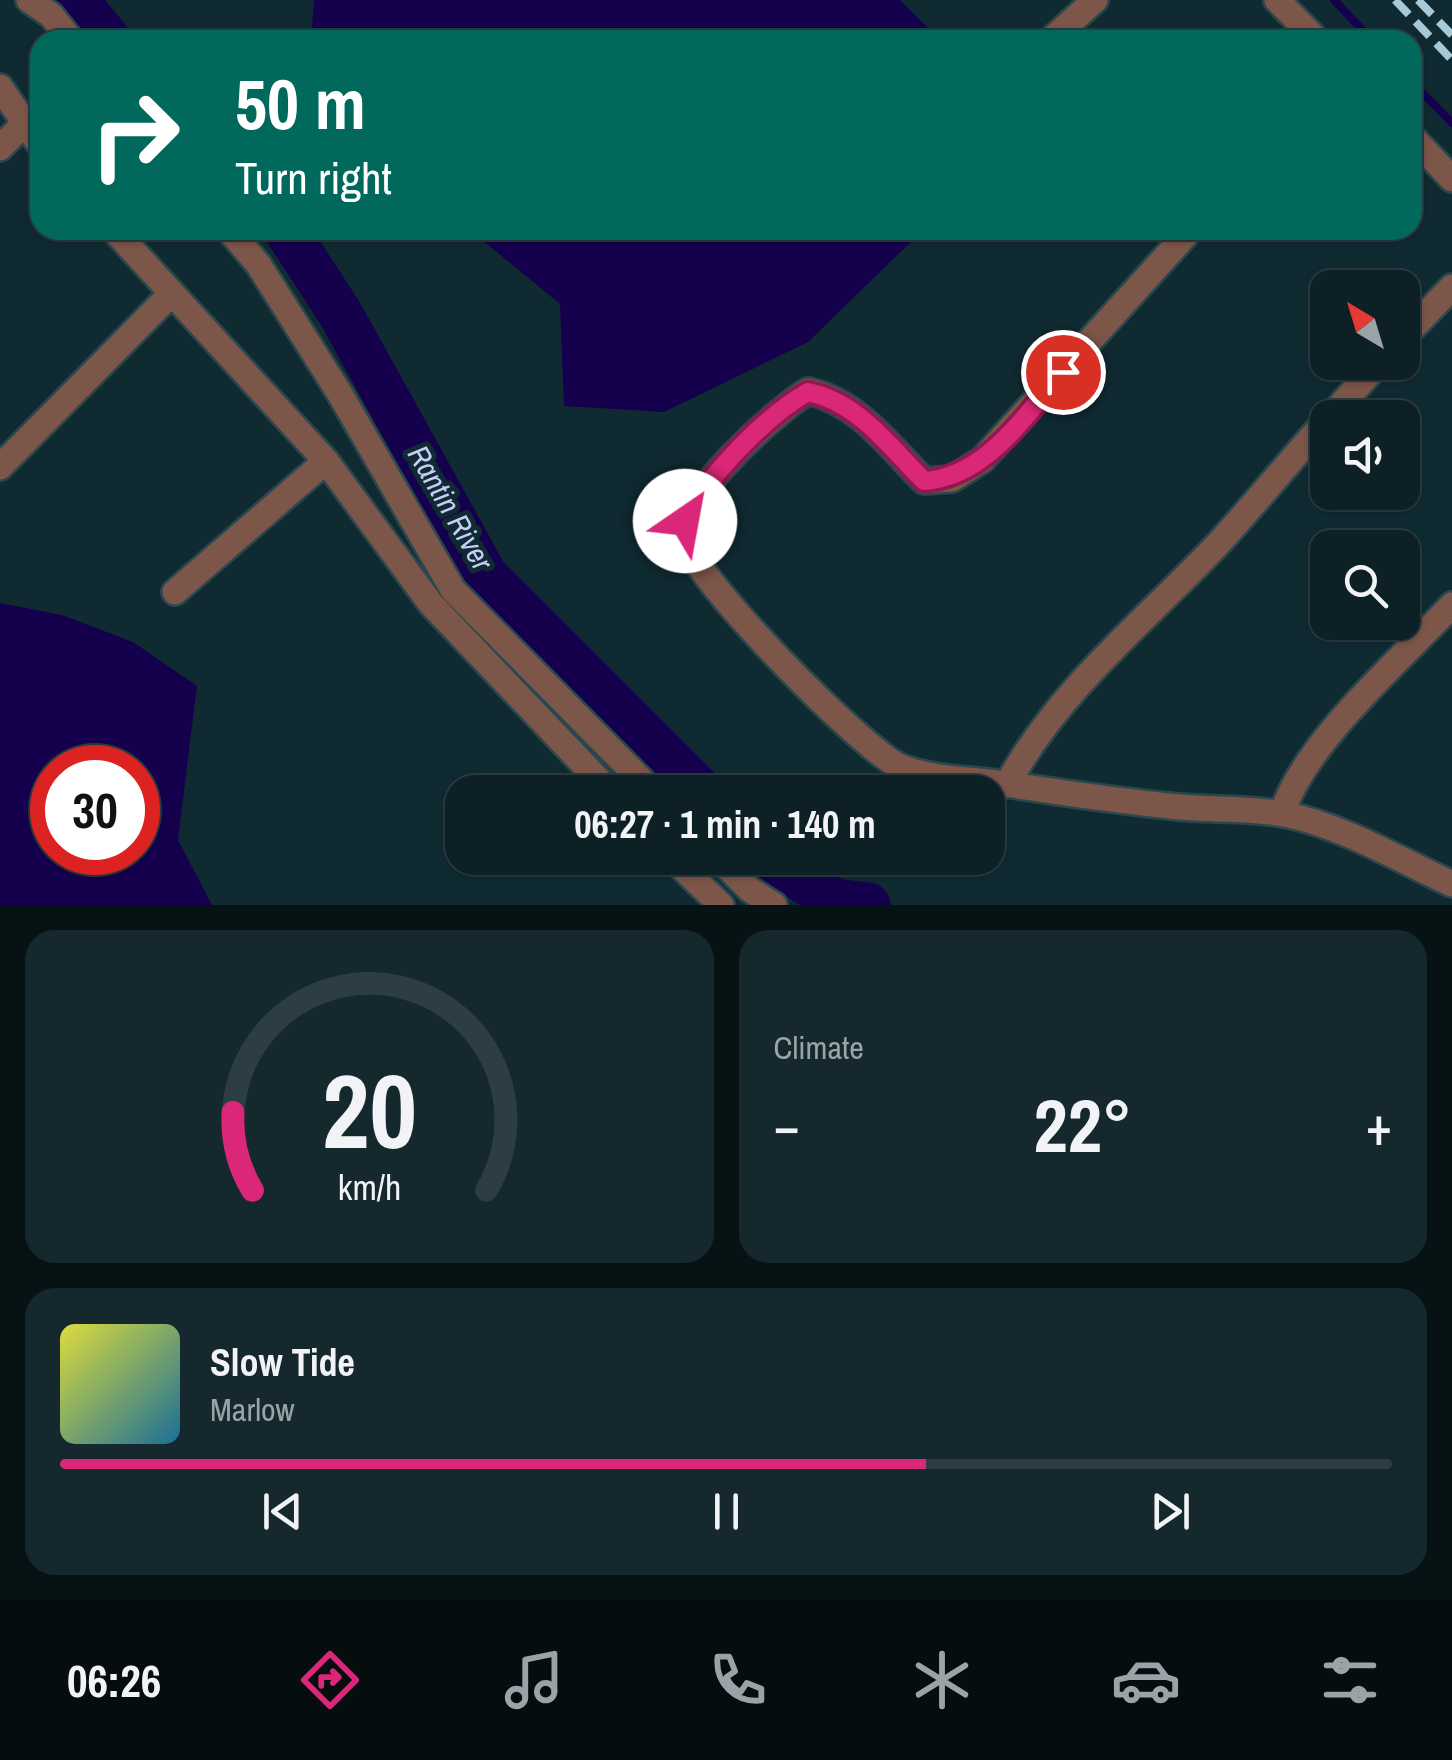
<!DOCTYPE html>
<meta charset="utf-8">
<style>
body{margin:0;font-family:"Archivo Narrow",sans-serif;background:#15282e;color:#f1f3f6;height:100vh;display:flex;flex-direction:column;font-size:38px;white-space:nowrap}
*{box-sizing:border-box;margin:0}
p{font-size:32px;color:#9aa3a7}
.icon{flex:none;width:55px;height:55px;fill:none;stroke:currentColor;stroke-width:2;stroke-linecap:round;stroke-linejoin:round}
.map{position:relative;height:905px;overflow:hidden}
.drawer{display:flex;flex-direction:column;gap:25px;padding:25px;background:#071215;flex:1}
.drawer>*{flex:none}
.guide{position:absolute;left:30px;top:30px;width:1392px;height:210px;border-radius:30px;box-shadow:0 2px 8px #0004,0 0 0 2px #2c3e43;background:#00695c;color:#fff;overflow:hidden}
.needle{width:65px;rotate:322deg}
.controls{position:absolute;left:1310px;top:270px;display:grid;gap:20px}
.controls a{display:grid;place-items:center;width:110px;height:110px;border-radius:20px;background:#0c2026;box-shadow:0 2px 8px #0004,0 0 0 2px #2c3e43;font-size:50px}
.speed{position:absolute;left:30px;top:745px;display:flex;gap:20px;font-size:50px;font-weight:700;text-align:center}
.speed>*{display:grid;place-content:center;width:130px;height:130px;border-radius:50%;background:#0c2026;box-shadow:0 2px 8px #0004,0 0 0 2px #2c3e43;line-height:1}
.speed .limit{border:15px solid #d22;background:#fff;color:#111}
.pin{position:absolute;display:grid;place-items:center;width:85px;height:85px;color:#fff;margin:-42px;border:5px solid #fff;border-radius:50%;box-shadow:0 2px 10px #0007}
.me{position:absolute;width:110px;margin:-55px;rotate:33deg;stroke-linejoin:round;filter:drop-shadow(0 0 8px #0008)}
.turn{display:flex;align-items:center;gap:35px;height:210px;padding:0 40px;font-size:45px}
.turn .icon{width:130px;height:130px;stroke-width:2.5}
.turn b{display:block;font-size:70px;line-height:85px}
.big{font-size:75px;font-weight:700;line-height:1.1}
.drawer .card{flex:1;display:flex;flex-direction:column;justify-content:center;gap:15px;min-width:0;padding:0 35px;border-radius:30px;background:#15282e}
.drawer .dial{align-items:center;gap:0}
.dial svg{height:260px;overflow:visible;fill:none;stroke:#2c3e43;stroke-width:7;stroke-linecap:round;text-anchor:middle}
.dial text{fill:#f1f3f6;stroke:none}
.song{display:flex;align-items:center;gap:30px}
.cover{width:120px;height:120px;border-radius:15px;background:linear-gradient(135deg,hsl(60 70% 55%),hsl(200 70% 35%))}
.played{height:10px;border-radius:5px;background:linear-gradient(90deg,#db2777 65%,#2c3e43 65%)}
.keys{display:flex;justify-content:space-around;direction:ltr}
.heat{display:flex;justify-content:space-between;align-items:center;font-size:55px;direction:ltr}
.drawer .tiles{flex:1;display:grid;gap:25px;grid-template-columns:1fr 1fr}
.card:last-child{grid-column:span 2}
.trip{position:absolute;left:445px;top:775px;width:560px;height:100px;border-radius:30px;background:#0c2026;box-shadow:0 2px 8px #0004,0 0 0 2px #2c3e43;font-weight:700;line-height:100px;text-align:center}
.tab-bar{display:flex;height:160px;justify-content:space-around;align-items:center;background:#050d0f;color:#9aa3a7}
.tab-bar .icon{width:70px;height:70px}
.tab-bar .selected{color:#db2777}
.tab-bar b{font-size:45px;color:#f1f3f6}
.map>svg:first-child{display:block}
</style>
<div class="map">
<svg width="1452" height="905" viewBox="0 0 1452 905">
<rect width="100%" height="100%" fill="#102a32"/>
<!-- water -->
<path fill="#15004e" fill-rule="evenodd" d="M 314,0 L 900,0 L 940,40 L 311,40 Z
M 470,230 L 923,230 L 808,342 L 664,412 L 564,406 L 560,304 Z
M 0,603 L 62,615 L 133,642 L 197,686 L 178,840 L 212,905 L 0,905 ZM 52,768 L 138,768 L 138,852 L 52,852 Z"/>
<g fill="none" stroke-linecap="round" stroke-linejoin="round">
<!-- stream -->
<path stroke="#15004e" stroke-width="8" d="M 1334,0 L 1372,40
M 1412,82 L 1452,123"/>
<!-- river -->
<path stroke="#15004e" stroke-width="45" d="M 76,0 L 109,40
M 286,230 L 340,313 L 485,575 L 702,792
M 768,858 L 835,901 L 868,905"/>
<defs>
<path id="street" d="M 29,0 L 51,15 L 71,40
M 1277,0 L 1317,40
M 1051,40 L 1095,0
M 0,87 L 40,145
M 1412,137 L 1452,179
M 0,148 L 23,125
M 114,230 L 326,461 L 431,604 L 610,792
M 229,230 L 258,264 L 340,394 L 453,590 L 653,792
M 1190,230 L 982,460 L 952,479 L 924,481 C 889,446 858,402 808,391 C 777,410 677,499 684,537 C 690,575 862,750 901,767 C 933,780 972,779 1006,784 C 1063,793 1121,801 1179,807 C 1213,810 1250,808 1284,814 C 1343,826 1398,859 1452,884
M 1402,339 L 1452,287
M 1329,418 L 1380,362
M 0,467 L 171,294
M 175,592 L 326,461
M 1007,785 C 1058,690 1144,622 1217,545 C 1255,504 1290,460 1328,419
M 1282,814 C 1304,743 1400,660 1452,605
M 672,858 L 721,905
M 718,858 L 749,889 L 774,905"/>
</defs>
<!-- street casing -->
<use href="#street" stroke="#2a464e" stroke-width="30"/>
<!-- street -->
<use href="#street" stroke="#7c5648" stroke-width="25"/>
<!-- rail -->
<path stroke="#a6cad7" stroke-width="8" stroke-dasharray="20 10" stroke-linecap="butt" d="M 1395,0 L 1452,60
M 1418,0 L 1452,35"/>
</g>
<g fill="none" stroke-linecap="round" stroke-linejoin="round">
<defs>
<path id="route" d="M 685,521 C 705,478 767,415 808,392 C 858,402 889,446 924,481 C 986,477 1024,416 1063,372"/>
</defs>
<!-- route casing -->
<use href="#route" stroke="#8e194d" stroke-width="25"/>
<!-- route -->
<use href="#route" stroke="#db2777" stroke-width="18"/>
</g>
<g text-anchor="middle" stroke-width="10" stroke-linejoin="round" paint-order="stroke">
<!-- water labels -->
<g font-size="30" font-style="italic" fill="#c8ccf9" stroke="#102a32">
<text transform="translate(450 508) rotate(60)" y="10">Rantin River</text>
</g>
</g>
</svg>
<div class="controls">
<a><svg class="needle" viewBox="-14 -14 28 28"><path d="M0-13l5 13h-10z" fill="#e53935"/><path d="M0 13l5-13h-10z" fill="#9aa3a7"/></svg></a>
<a><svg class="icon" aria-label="sound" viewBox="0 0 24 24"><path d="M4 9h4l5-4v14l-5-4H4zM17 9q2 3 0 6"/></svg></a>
<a><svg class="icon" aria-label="search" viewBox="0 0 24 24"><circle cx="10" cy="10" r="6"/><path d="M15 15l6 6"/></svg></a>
</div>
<div class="speed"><div class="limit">30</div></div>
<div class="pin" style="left:1063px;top:372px;background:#d93025"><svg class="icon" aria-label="arrive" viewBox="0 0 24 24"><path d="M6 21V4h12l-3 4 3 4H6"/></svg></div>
<svg class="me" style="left:685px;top:521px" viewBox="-20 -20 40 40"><circle r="19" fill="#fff"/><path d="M0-13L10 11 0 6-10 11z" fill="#db2777"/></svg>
<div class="trip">06:27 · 1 min · 140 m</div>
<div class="guide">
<div class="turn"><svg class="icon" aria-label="right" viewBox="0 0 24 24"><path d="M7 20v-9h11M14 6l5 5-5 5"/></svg><div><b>50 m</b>Turn right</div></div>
</div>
</div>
<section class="drawer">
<div class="tiles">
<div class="card dial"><svg viewBox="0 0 100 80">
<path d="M14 69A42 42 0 1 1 86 69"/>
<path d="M14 69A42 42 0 0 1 8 45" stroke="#db2777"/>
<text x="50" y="56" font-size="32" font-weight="700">20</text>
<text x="50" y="72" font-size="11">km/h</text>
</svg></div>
<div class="card"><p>Climate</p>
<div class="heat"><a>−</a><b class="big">22°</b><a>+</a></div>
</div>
<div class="card">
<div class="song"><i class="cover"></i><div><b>Slow Tide</b><p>Marlow</p></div></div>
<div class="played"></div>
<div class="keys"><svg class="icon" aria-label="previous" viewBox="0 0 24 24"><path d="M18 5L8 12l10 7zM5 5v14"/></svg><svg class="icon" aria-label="pause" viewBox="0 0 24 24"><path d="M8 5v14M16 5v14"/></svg><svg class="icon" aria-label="next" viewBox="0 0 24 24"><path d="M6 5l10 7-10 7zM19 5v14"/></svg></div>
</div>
</div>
</section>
<nav class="tab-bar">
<b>06:26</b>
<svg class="icon selected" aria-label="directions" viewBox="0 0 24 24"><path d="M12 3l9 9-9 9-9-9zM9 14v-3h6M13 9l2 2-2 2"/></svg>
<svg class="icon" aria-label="music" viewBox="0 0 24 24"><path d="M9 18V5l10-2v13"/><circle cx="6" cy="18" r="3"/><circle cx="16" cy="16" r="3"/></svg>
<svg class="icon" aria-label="phone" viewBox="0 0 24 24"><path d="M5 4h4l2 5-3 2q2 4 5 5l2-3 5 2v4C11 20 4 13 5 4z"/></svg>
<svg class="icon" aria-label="climate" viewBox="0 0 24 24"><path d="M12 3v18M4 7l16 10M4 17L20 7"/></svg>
<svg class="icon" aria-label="car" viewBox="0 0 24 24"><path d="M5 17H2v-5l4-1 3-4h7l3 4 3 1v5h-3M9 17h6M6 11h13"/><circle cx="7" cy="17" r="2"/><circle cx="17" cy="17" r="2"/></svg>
<svg class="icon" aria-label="filters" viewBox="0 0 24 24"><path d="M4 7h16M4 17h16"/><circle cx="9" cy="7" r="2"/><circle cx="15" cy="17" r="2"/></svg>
</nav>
